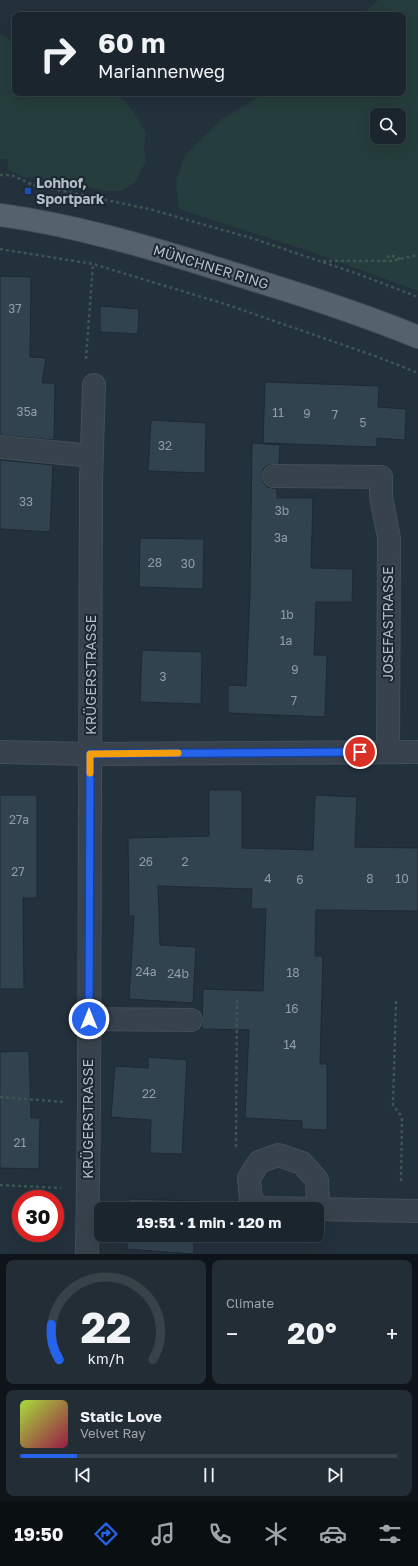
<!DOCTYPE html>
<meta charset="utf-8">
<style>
body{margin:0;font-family:"Golos Text",sans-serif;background:#232d35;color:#f1f3f6;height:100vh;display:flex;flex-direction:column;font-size:15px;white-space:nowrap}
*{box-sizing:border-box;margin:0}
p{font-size:13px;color:#9fa5aa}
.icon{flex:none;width:22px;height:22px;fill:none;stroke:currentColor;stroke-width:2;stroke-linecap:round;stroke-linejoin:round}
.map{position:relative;height:1254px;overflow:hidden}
.details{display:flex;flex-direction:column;gap:6px;padding:6px;background:#0e1419;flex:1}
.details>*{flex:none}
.banner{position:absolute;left:12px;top:12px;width:394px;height:84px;border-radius:8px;box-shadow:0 4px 16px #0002,0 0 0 1px #384249;background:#1a252d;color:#f1f3f6;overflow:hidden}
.buttons{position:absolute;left:370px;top:108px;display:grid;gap:8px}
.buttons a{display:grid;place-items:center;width:36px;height:36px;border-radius:8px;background:#1a252d;box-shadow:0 4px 16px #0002,0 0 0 1px #384249;font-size:20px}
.speed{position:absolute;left:12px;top:1190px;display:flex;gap:8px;font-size:20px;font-weight:700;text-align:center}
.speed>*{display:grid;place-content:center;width:52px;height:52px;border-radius:50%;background:#1a252d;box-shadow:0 4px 16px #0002,0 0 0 1px #384249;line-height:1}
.speed .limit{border:6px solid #d22;background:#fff;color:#111}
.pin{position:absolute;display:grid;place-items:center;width:34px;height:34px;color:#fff;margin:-17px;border:2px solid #fff;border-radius:50%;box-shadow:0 1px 4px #0007}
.me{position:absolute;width:44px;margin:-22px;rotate:0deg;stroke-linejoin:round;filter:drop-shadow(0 0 3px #0008)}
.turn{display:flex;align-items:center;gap:14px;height:84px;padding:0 20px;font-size:18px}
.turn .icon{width:52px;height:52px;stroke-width:2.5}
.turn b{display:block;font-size:28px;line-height:34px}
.big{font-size:30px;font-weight:700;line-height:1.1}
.details .card{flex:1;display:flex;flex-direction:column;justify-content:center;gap:6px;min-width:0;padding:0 14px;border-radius:8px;background:#232d35}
.details .dial{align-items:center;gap:0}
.dial svg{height:104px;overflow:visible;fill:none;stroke:#384249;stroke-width:7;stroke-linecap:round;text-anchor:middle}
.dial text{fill:#f1f3f6;stroke:none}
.song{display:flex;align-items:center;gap:12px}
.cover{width:48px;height:48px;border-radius:6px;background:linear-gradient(135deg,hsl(80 70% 55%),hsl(340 70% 35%))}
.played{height:4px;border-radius:2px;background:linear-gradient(90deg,#2563eb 15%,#384249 15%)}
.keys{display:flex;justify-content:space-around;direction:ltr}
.heat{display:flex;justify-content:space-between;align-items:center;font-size:22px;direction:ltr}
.details .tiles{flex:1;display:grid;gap:6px;grid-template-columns:1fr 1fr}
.card:last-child{grid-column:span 2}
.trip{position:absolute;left:94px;top:1202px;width:230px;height:40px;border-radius:8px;background:#1a252d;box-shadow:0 4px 16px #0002,0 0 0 1px #384249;font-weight:700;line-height:40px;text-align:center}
.menu{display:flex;height:64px;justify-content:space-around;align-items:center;background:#0a0f12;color:#9fa5aa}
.menu .icon{width:28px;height:28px}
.menu .selected{color:#2563eb}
.menu b{font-size:18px;color:#f1f3f6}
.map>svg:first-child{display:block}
</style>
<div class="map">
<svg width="418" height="1254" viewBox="0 0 418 1254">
<rect width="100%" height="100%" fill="#23313c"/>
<!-- green -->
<path fill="#253d3c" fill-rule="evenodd" d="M 378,0 L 418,0 L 418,291 L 315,253 L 179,209 L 176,180 L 185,155 L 222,119 L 265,93 L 403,93 L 403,15 L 363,15 ZM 377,115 L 399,115 L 399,137 L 377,137 Z
M 0,34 L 15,43 L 15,93 L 112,93 L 125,101 L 135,115 L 146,132 L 144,149 L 146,161 L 135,182 L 122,191 L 104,191 L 65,182 L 34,177 L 24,177 L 8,170 L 8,159 L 0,159 Z"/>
<!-- building -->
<path fill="#324350" stroke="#1e2933" d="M 0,276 L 31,277 L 30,357 L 46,358 L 42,383 L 55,383 L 54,440 L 0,435 Z
M 100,306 L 139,309 L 138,334 L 100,332 Z
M 265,382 L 379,386 L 378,407 L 406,409 L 405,440 L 377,438 L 377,447 L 263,443 Z
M 151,420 L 206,423 L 205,473 L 148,471 Z
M 252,443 L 280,445 L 279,464 L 268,465 L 263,469 L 262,476 L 263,482 L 267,487 L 277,489 L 277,498 L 313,498 L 311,568 L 353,569 L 352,602 L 316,602 L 314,655 L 327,655 L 325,717 L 228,713 L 228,685 L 246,686 L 250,594 Z
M 0,460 L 53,465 L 50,532 L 0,529 Z
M 140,538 L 204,539 L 203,589 L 139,587 Z
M 142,650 L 202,652 L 201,704 L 140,702 Z
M 209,790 L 242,790 L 242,848 L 313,850 L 315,795 L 357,797 L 355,847 L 418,848 L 418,911 L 316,910 L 315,956 L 323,956 L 320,1064 L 327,1064 L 327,1130 L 302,1129 L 302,1121 L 245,1118 L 249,1030 L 202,1029 L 203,989 L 263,991 L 266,909 L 251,909 L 252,889 L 158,886 L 160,945 L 196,947 L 193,1003 L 129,999 L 134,916 L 129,916 L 128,838 L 209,836 Z
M 0,795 L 37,795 L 37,898 L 23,898 L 24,989 L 0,989 Z
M 29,1051 L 31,1118 L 40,1118 L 39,1169 L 0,1168 L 0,1052 Z
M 148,1057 L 187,1060 L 182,1154 L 150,1153 L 151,1120 L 111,1117 L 115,1066 L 148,1068 Z
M 129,1199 L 195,1201 L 195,1209 L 128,1209 Z
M 127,1235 L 194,1235 L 194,1254 L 127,1249 Z"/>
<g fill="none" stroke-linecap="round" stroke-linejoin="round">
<defs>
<path id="minor" d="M 0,447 L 92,456
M 274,476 L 381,477 L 381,497 L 389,538 L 388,752
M 0,752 L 90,754 L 418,752
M 89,1019 L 191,1020
M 318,1208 L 317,1180 L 302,1163 L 278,1155 L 259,1162 L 249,1178 L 251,1201 L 262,1208 L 418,1211
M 87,1254 L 89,1105 L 91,481 L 94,385"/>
<path id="major" d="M 0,215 C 72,225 142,245 212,267 C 280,288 352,310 418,337"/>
</defs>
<!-- minor casing -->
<use href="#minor" stroke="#434e58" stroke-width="24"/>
<!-- major casing -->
<use href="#major" stroke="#434e58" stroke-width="24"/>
<!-- path -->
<path stroke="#3e5554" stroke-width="2.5" stroke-dasharray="3 3" stroke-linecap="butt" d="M 0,175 L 11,175 L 34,185 L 149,209 L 251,238 L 358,274 L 418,297
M 28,191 L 30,183
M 0,249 L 93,264 L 228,305 L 378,357 L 418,373
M 323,261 L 391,261 L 418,255
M 383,262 L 390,255 L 401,259
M 86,359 L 93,264
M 396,1001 L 393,1105 L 402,1117 L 401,1184
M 0,1097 L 63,1102
M 236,1147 L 237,999
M 0,1185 L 61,1188"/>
<!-- minor -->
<use href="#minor" stroke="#37424c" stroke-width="22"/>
<!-- major -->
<use href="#major" stroke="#55626c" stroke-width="22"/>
</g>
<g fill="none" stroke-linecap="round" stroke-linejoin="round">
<defs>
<path id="route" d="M 89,1019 L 90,754 L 360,752"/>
</defs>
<!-- route casing -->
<use href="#route" stroke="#184099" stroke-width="10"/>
<!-- route -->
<use href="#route" stroke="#2563eb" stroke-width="7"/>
<!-- slow -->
<path stroke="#f59e0b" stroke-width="7" d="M 90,773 L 90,754 L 178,753"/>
</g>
<!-- markers -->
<rect fill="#1a4fb4" stroke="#1c2731" stroke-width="1.5" x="24" y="187" width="8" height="8" rx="2"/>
<g text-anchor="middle" stroke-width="4" stroke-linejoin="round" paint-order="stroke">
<!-- number labels -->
<g font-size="12" fill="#919da9">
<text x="15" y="313">37</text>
<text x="27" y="416">35a</text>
<text x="278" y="417">11</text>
<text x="307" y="418">9</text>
<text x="335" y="419">7</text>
<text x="363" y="427">5</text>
<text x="165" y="450">32</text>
<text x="26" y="506">33</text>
<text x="282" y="515">3b</text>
<text x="281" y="542">3a</text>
<text x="155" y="567">28</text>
<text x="188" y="568">30</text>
<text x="287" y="619">1b</text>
<text x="286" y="645">1a</text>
<text x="295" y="674">9</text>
<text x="163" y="681">3</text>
<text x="294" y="705">7</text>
<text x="19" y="824">27a</text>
<text x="146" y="866">26</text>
<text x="185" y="866">2</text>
<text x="18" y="876">27</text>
<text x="268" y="883">4</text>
<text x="370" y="883">8</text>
<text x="402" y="883">10</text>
<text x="300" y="884">6</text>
<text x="146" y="976">24a</text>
<text x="293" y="977">18</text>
<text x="178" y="978">24b</text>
<text x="292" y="1013">16</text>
<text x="290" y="1049">14</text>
<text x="149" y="1098">22</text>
<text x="20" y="1147">21</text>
</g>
<!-- poi labels -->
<g font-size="14" font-weight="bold" fill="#b2bdc8" stroke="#1c2731" text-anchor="start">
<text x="36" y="188">Lohhof,<tspan x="36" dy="16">Sportpark</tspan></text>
</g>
<!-- street labels -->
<g font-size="14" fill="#b2bdc8" stroke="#1c2731">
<text transform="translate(211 267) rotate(17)" y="5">MÜNCHNER RING</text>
<text transform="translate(388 624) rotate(-90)" y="5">JOSEFASTRASSE</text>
<text transform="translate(91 675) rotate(-90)" y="5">KRÜGERSTRASSE</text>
<text transform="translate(88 1119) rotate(-90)" y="5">KRÜGERSTRASSE</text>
</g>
</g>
</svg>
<div class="buttons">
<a><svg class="icon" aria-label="search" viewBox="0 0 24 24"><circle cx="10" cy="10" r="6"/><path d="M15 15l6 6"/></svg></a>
</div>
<div class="speed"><div class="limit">30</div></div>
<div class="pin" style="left:360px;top:752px;background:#d93025"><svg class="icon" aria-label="arrive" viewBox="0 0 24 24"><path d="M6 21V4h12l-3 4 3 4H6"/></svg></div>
<svg class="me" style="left:89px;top:1019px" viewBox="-20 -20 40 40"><circle r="17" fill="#2563eb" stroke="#fff" stroke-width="3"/><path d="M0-11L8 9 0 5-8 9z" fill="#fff"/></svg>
<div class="trip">19:51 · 1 min · 120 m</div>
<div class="banner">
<div class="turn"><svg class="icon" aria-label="right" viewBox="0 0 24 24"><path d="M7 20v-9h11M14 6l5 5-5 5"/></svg><div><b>60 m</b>Mariannenweg</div></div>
</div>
</div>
<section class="details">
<div class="tiles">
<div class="card dial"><svg viewBox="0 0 100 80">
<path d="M14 69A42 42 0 1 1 86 69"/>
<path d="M14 69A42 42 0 0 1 8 42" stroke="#2563eb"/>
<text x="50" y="56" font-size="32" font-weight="700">22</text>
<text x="50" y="72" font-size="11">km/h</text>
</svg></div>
<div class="card"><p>Climate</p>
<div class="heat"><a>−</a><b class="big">20°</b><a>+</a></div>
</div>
<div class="card">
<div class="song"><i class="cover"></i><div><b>Static Love</b><p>Velvet Ray</p></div></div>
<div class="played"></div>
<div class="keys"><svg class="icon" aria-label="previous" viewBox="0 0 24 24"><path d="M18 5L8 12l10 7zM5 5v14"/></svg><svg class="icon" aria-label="pause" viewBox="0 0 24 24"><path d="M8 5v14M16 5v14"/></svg><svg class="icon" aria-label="next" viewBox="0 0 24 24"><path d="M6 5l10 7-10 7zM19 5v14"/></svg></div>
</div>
</div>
</section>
<nav class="menu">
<b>19:50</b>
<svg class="icon selected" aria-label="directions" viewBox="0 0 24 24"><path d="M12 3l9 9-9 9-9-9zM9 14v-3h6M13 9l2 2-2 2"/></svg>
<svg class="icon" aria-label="music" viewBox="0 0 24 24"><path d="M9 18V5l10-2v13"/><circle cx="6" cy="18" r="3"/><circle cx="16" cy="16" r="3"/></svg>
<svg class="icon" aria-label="phone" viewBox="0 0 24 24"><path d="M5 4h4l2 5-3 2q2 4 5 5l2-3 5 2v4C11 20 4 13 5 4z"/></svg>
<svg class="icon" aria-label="climate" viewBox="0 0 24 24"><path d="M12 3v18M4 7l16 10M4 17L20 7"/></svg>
<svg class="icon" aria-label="car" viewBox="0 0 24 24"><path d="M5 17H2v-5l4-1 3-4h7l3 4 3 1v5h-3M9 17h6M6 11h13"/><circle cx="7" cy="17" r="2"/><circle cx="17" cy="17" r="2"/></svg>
<svg class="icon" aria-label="filters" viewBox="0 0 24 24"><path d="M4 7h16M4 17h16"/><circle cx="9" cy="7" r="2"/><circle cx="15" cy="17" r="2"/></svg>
</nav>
